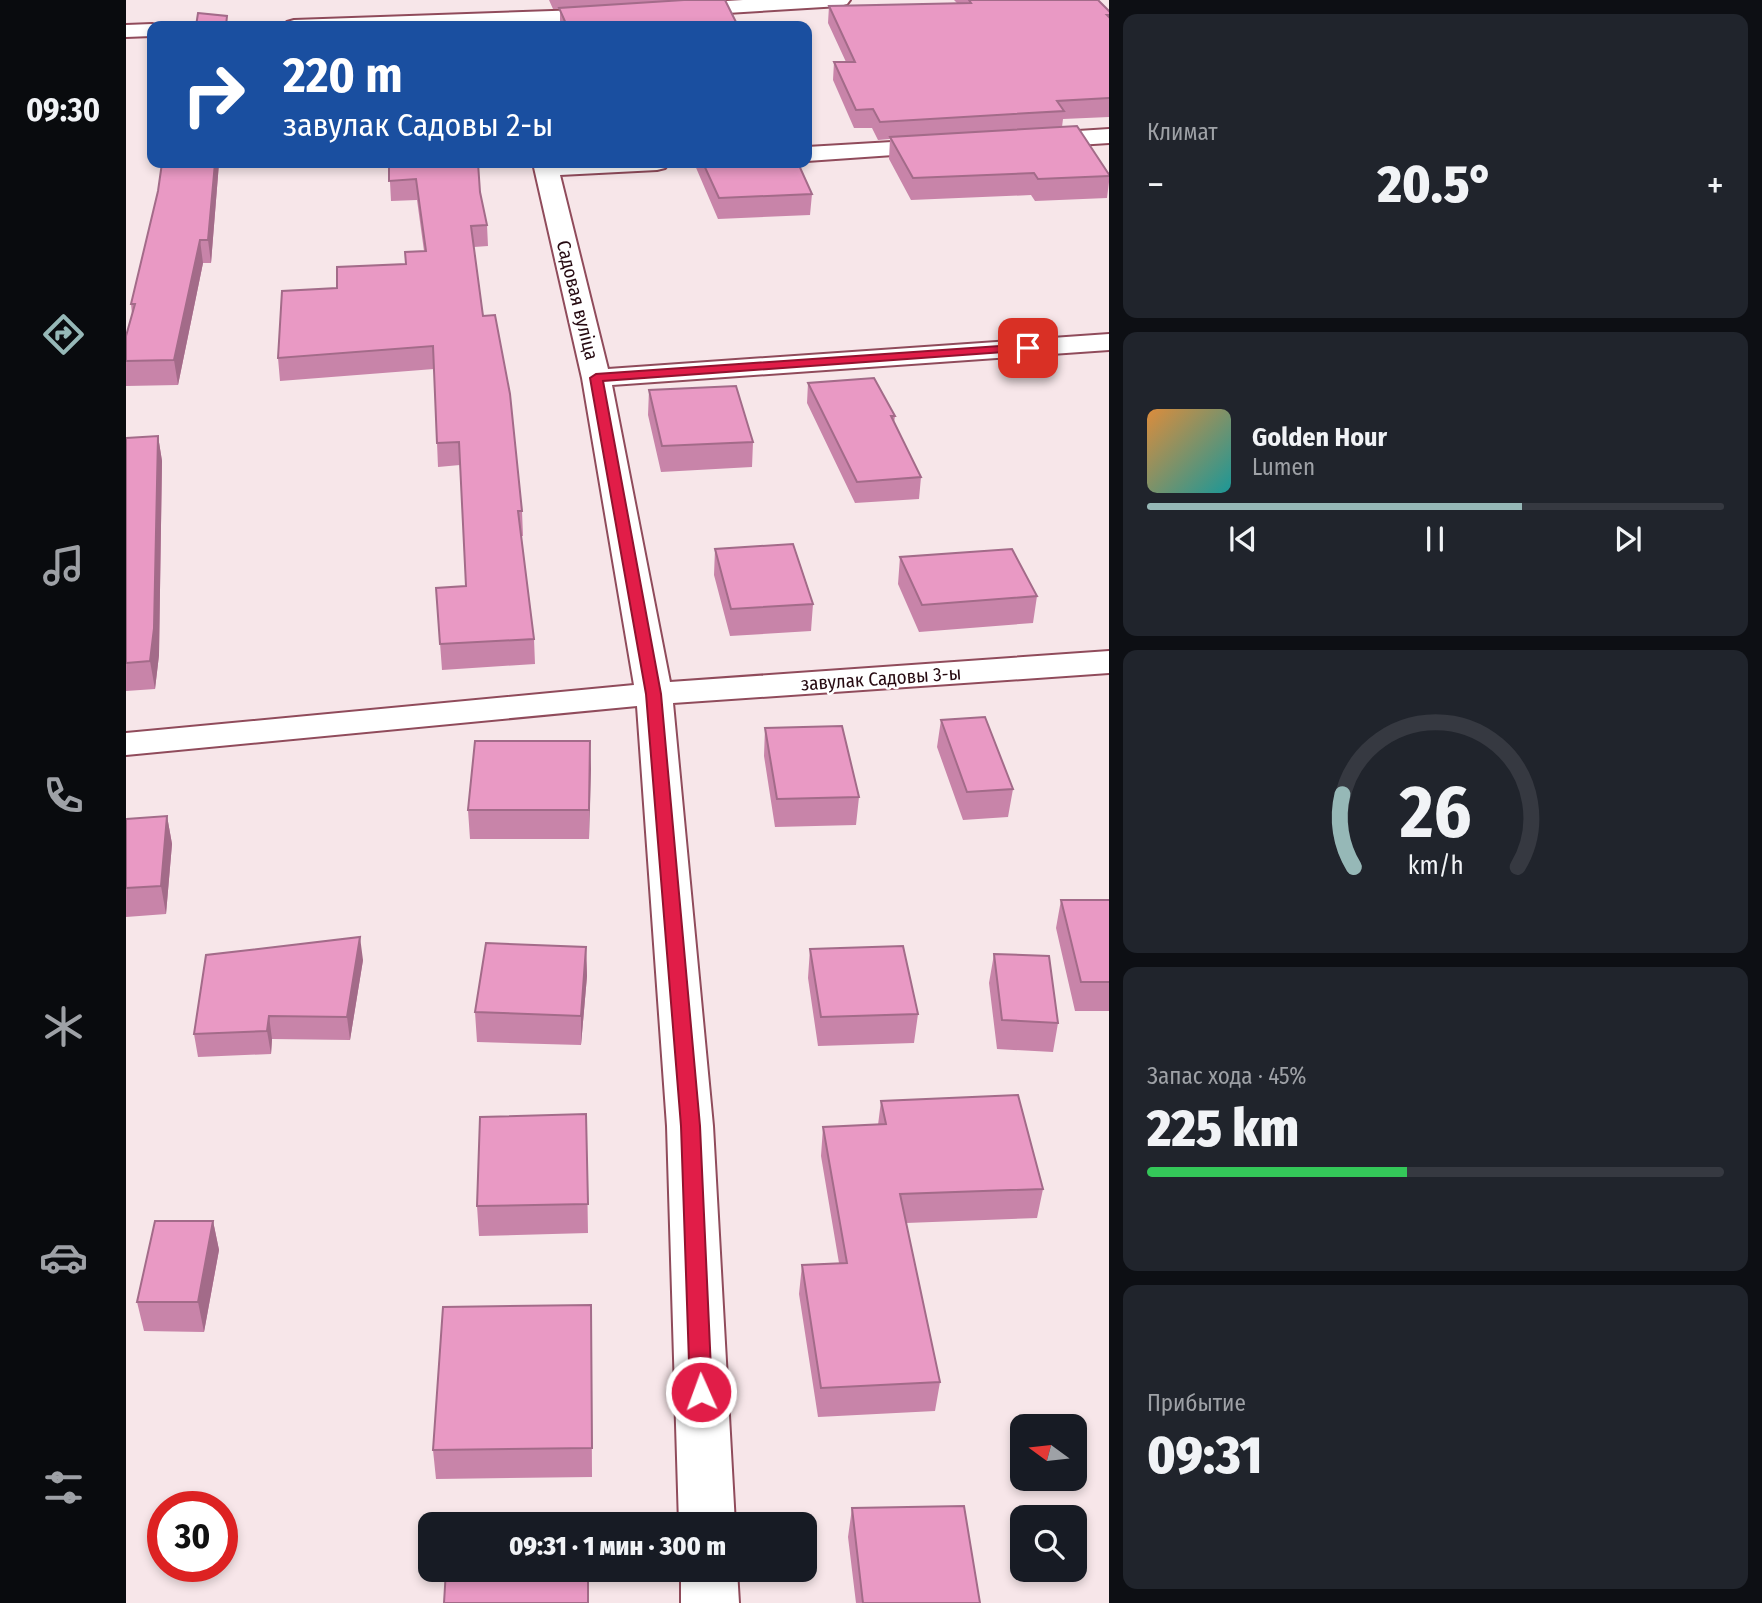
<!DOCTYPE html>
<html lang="ru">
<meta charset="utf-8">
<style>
body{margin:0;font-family:"Fira Sans Condensed",sans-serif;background:#20242c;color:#f1f3f6;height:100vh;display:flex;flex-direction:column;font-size:26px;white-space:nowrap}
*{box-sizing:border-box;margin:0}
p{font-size:23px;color:#9ea1a6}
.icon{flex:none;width:38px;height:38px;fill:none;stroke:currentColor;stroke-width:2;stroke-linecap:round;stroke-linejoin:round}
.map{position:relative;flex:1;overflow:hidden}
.details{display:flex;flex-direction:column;gap:14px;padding:14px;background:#0d0f14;width:653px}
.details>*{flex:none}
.guide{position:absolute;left:21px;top:21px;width:665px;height:147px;border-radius:14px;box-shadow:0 4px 10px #0003;background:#1a4fa0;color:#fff;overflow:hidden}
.needle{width:46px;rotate:285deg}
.buttons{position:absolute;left:884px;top:1414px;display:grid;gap:14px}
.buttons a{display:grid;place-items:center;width:77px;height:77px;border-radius:14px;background:#171b24;box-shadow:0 4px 10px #0003;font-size:35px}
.speed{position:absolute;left:21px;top:1491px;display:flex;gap:14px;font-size:35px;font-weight:700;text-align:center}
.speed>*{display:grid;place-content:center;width:91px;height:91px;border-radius:50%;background:#171b24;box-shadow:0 4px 10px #0003;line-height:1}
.speed .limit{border:10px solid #d22;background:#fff;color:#111}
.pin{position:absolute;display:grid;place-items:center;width:60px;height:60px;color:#fff;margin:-30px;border-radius:14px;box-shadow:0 4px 10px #0006}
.me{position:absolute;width:77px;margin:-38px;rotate:358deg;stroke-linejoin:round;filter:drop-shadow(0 0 5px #0008)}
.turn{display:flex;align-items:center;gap:24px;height:147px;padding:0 21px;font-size:32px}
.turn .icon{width:91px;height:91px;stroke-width:2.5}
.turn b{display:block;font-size:49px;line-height:60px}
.big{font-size:52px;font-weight:800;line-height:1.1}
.details .tile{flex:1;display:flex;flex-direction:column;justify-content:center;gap:10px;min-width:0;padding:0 24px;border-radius:14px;background:#20242c}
.details .dial{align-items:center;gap:0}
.dial svg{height:182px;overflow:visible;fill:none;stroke:#363941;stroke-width:7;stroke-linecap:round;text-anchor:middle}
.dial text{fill:#f1f3f6;stroke:none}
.song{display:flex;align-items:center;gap:21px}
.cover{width:84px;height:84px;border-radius:10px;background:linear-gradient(135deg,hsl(30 70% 55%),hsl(180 70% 35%))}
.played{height:7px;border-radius:4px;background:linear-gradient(90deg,#96b8b7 65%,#363941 65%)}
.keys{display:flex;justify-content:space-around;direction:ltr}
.heat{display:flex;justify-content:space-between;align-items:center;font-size:38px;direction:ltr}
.charge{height:10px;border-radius:5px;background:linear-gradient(90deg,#34c759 45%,#363941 0)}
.trip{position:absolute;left:292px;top:1512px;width:399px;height:70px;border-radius:14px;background:#171b24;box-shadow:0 4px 10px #0003;font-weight:800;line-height:70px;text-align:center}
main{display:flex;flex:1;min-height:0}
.tabs{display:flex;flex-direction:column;width:126px;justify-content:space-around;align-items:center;background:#090b0e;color:#9ea1a6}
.tabs .icon{width:49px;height:49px}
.tabs .on{color:#96b8b7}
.tabs b{font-size:32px;color:#f1f3f6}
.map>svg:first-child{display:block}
</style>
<main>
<nav class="tabs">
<b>09:30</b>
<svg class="icon on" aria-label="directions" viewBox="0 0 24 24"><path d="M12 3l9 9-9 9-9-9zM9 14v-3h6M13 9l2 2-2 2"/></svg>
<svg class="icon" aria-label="music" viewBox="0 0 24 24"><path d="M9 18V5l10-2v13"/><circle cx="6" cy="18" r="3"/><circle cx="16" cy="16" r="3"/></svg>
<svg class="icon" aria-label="phone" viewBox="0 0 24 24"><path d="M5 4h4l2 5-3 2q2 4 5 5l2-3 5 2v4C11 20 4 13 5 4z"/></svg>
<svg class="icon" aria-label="climate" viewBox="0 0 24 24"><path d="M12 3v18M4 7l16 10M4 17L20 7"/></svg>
<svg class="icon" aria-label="car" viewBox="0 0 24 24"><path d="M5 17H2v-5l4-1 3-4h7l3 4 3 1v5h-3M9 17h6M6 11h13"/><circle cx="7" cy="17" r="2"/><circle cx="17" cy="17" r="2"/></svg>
<svg class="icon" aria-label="filters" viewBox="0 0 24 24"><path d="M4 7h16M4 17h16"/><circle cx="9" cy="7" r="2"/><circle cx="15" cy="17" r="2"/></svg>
</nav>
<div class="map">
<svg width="984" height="1603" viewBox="0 0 984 1603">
<rect width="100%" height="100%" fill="#f7e6e9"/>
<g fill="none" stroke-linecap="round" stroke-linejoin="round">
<defs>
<path id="minor" d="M 617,0 L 724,0 L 721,4 L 714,6 L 552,16 L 545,14 L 542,10 L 545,6 L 552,4 Z
M 485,9 L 492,11 L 495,15 L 492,19 L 391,26 L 158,26 L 161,22 L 168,20 Z
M 26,24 L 34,26 L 26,26 L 26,36 L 0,37 L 0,25 Z
M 984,129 L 984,143 L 905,148 L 897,146 L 893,141 L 897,136 L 905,134 Z
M 817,139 L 825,141 L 829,146 L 825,151 L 681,161 L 681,147 Z
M 407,163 L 543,163 L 539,168 L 531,170 L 434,175 L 482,369 L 984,334 L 984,350 L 486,385 L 544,682 L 984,651 L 984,673 L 547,703 L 587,1126 L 609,1524 L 553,1524 L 541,1126 L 511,706 L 0,755 L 0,733 L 508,685 L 456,378 Z
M 555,1570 L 611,1570 L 613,1603 L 555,1603 Z"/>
</defs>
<!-- minor casing -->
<use href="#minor" stroke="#904b5b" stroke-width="4"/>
<!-- minor -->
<use href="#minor" fill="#fff" fill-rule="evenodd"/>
</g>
<!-- wall -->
<path fill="#c884a9" d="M 423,0 L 599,0 L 612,26 L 434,26 L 434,9 L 427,9 Z
M 828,0 L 972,0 L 984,12 L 984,117 L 937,119 L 936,127 L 984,174 L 981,198 L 909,201 L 905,195 L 785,200 L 763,159 L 764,139 L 752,140 L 746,128 L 728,128 L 707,80 L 708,62 L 720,62 L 702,23 L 703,6 L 831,3 Z
M 36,163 L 93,163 L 85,263 L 77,263 L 52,385 L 0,386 L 0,336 L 6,314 L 5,304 L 32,191 Z
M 263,163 L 354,192 L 361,225 L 362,246 L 348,247 L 357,316 L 396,511 L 397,536 L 395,536 L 408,639 L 409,664 L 316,670 L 310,588 L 340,586 L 334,465 L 312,467 L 308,369 L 154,381 L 152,358 L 280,264 L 298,251 L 291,200 L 265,201 Z
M 568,163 L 672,163 L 686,194 L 684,215 L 592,219 Z
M 682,383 L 769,416 L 768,423 L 795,477 L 793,499 L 729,503 L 681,403 Z
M 523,390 L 627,442 L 626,467 L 535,472 L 522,415 Z
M 32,436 L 36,461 L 33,655 L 29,689 L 0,691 L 0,438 Z
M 589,549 L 687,604 L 685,631 L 604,636 L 588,575 Z
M 774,557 L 911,596 L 907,623 L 793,632 L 772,584 Z
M 815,720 L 887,789 L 882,817 L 837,820 L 811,747 Z
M 639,728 L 733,797 L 730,825 L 649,827 L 638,756 Z
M 464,741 L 463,839 L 344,839 L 342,810 Z
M 41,816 L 46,844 L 40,914 L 0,917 L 0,819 Z
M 935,900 L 984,900 L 984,1011 L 949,1011 L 930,928 Z
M 460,947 L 461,976 L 455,1045 L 351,1042 L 349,1012 Z
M 684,949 L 792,1014 L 788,1043 L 692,1046 L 682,978 Z
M 868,954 L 932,1023 L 927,1052 L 871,1049 L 863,983 Z
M 237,960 L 224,1040 L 146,1039 L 145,1054 L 72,1057 L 68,1034 Z
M 755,1101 L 917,1189 L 911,1218 L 780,1223 L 814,1382 L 809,1411 L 692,1417 L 673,1294 L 676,1265 L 713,1263 L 695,1156 L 697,1127 L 752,1125 Z
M 460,1114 L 462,1233 L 353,1236 L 351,1206 Z
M 87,1221 L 93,1250 L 78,1332 L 18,1331 L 11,1302 Z
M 465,1305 L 466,1477 L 310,1479 L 307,1450 Z
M 726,1508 L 854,1603 L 730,1603 L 722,1537 Z"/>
<!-- shaded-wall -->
<path fill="#a36b89" d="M 89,163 L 93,163 L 85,263 L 82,240 Z
M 74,240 L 77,263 L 52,385 L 48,360 Z
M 32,436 L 36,461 L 33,655 L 29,689 L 24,661 Z
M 464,741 L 465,769 L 463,839 L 463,810 Z
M 41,816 L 46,844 L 40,914 L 35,886 Z
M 234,937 L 237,960 L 224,1040 L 221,1017 Z
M 460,947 L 461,976 L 455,1045 L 455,1016 Z
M 143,1016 L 146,1039 L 145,1054 L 141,1031 Z
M 87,1221 L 93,1250 L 78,1332 L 72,1302 Z"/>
<!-- building -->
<path fill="#e999c4" stroke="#a36b89" stroke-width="2" d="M 558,0 L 599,0 L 612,26 L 441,26 L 433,8 Z
M 843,0 L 972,0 L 984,12 L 984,15 L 981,15 L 984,18 L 984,98 L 931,101 L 938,111 L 754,122 L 747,109 L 730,110 L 708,62 L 729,62 L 703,6 L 845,3 Z
M 72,13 L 101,16 L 100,26 L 70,26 Z
M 951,126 L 984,176 L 912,179 L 908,173 L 787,178 L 764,137 Z
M 36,163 L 89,163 L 82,240 L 74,240 L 48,360 L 0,361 L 0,336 L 9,304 L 5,304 L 32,191 Z
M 263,163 L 352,163 L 354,192 L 361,225 L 345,226 L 357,316 L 369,315 L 384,394 L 396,511 L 392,511 L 408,639 L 314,644 L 310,588 L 340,586 L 333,442 L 311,443 L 307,346 L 152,358 L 156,291 L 211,288 L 211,267 L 280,264 L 279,252 L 300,251 L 290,179 L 263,181 Z
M 577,163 L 672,163 L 686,194 L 593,198 Z
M 748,378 L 769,416 L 765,416 L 795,477 L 731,482 L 682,383 Z
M 610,386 L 627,442 L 536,446 L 523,390 Z
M 32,436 L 28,628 L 24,661 L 0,663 L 0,438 Z
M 667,544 L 687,604 L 605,609 L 589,549 Z
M 886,549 L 911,596 L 796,605 L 774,557 Z
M 859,717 L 887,789 L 841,792 L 815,720 Z
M 716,726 L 733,797 L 651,799 L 639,728 Z
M 349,741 L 464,741 L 463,810 L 342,810 Z
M 41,816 L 35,886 L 0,888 L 0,819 Z
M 935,900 L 984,900 L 984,982 L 955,982 Z
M 234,937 L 221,1017 L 143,1016 L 141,1031 L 68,1034 L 80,955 Z
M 360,943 L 460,947 L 455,1016 L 349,1012 Z
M 777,946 L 792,1014 L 695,1017 L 684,949 Z
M 868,954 L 923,956 L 932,1023 L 876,1020 Z
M 892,1095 L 917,1189 L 774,1194 L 814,1382 L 695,1388 L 676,1265 L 721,1263 L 697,1127 L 760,1124 L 755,1101 Z
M 460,1114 L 462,1204 L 351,1206 L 354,1117 Z
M 29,1221 L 87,1221 L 72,1302 L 11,1302 Z
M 465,1305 L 466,1448 L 307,1450 L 317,1307 Z
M 838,1506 L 854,1603 L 737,1603 L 726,1508 Z
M 462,1523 L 462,1524 L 372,1524 Z
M 320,1570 L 462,1570 L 462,1603 L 318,1603 Z"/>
<!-- route -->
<path fill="#e11d48" stroke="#92132f" stroke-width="2" d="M 902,344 L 908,348 L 906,350 L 477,381 L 535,694 L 574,1126 L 586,1392 L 583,1398 L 575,1401 L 567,1398 L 564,1392 L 555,1126 L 520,694 L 464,378 L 470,374 Z"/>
<g text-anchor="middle" stroke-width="5" stroke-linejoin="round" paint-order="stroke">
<!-- street labels -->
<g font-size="19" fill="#260a11" stroke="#fff">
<text transform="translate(452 300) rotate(76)" y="7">Садовая вуліца</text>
<text transform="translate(755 678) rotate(-4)" y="7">завулак Садовы 3-ы</text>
</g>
</g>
</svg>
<div class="buttons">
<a><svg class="needle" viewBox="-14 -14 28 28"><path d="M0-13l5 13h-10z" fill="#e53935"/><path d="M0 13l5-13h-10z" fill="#9ea1a6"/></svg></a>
<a><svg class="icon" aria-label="search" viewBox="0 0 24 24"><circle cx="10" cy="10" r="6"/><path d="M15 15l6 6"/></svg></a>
</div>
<div class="speed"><div class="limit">30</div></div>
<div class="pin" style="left:902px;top:348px;background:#d93025"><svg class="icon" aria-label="arrive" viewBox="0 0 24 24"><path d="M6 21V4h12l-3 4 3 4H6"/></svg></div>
<svg class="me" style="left:575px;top:1392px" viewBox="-20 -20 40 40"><circle r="17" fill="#e11d48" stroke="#fff" stroke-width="3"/><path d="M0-11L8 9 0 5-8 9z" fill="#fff"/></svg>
<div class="trip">09:31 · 1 мин · 300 m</div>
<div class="guide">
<div class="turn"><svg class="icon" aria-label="right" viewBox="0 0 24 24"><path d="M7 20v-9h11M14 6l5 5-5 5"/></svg><div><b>220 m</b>завулак Садовы 2-ы</div></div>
</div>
</div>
<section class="details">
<div class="tile"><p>Климат</p>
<div class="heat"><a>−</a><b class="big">20.5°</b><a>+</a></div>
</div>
<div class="tile">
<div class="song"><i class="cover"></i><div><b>Golden Hour</b><p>Lumen</p></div></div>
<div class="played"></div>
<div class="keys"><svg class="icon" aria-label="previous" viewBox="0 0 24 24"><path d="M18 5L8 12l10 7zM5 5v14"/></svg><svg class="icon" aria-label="pause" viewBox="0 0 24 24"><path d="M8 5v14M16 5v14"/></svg><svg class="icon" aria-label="next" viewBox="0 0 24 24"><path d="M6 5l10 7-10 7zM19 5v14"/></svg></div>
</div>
<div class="tile dial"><svg viewBox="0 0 100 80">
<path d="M14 69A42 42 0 1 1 86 69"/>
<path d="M14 69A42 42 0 0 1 9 37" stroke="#96b8b7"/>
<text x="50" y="56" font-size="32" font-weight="700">26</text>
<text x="50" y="72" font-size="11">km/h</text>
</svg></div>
<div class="tile"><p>Запас хода · 45%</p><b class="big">225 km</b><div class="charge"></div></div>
<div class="tile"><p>Прибытие</p><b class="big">09:31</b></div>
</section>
</main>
